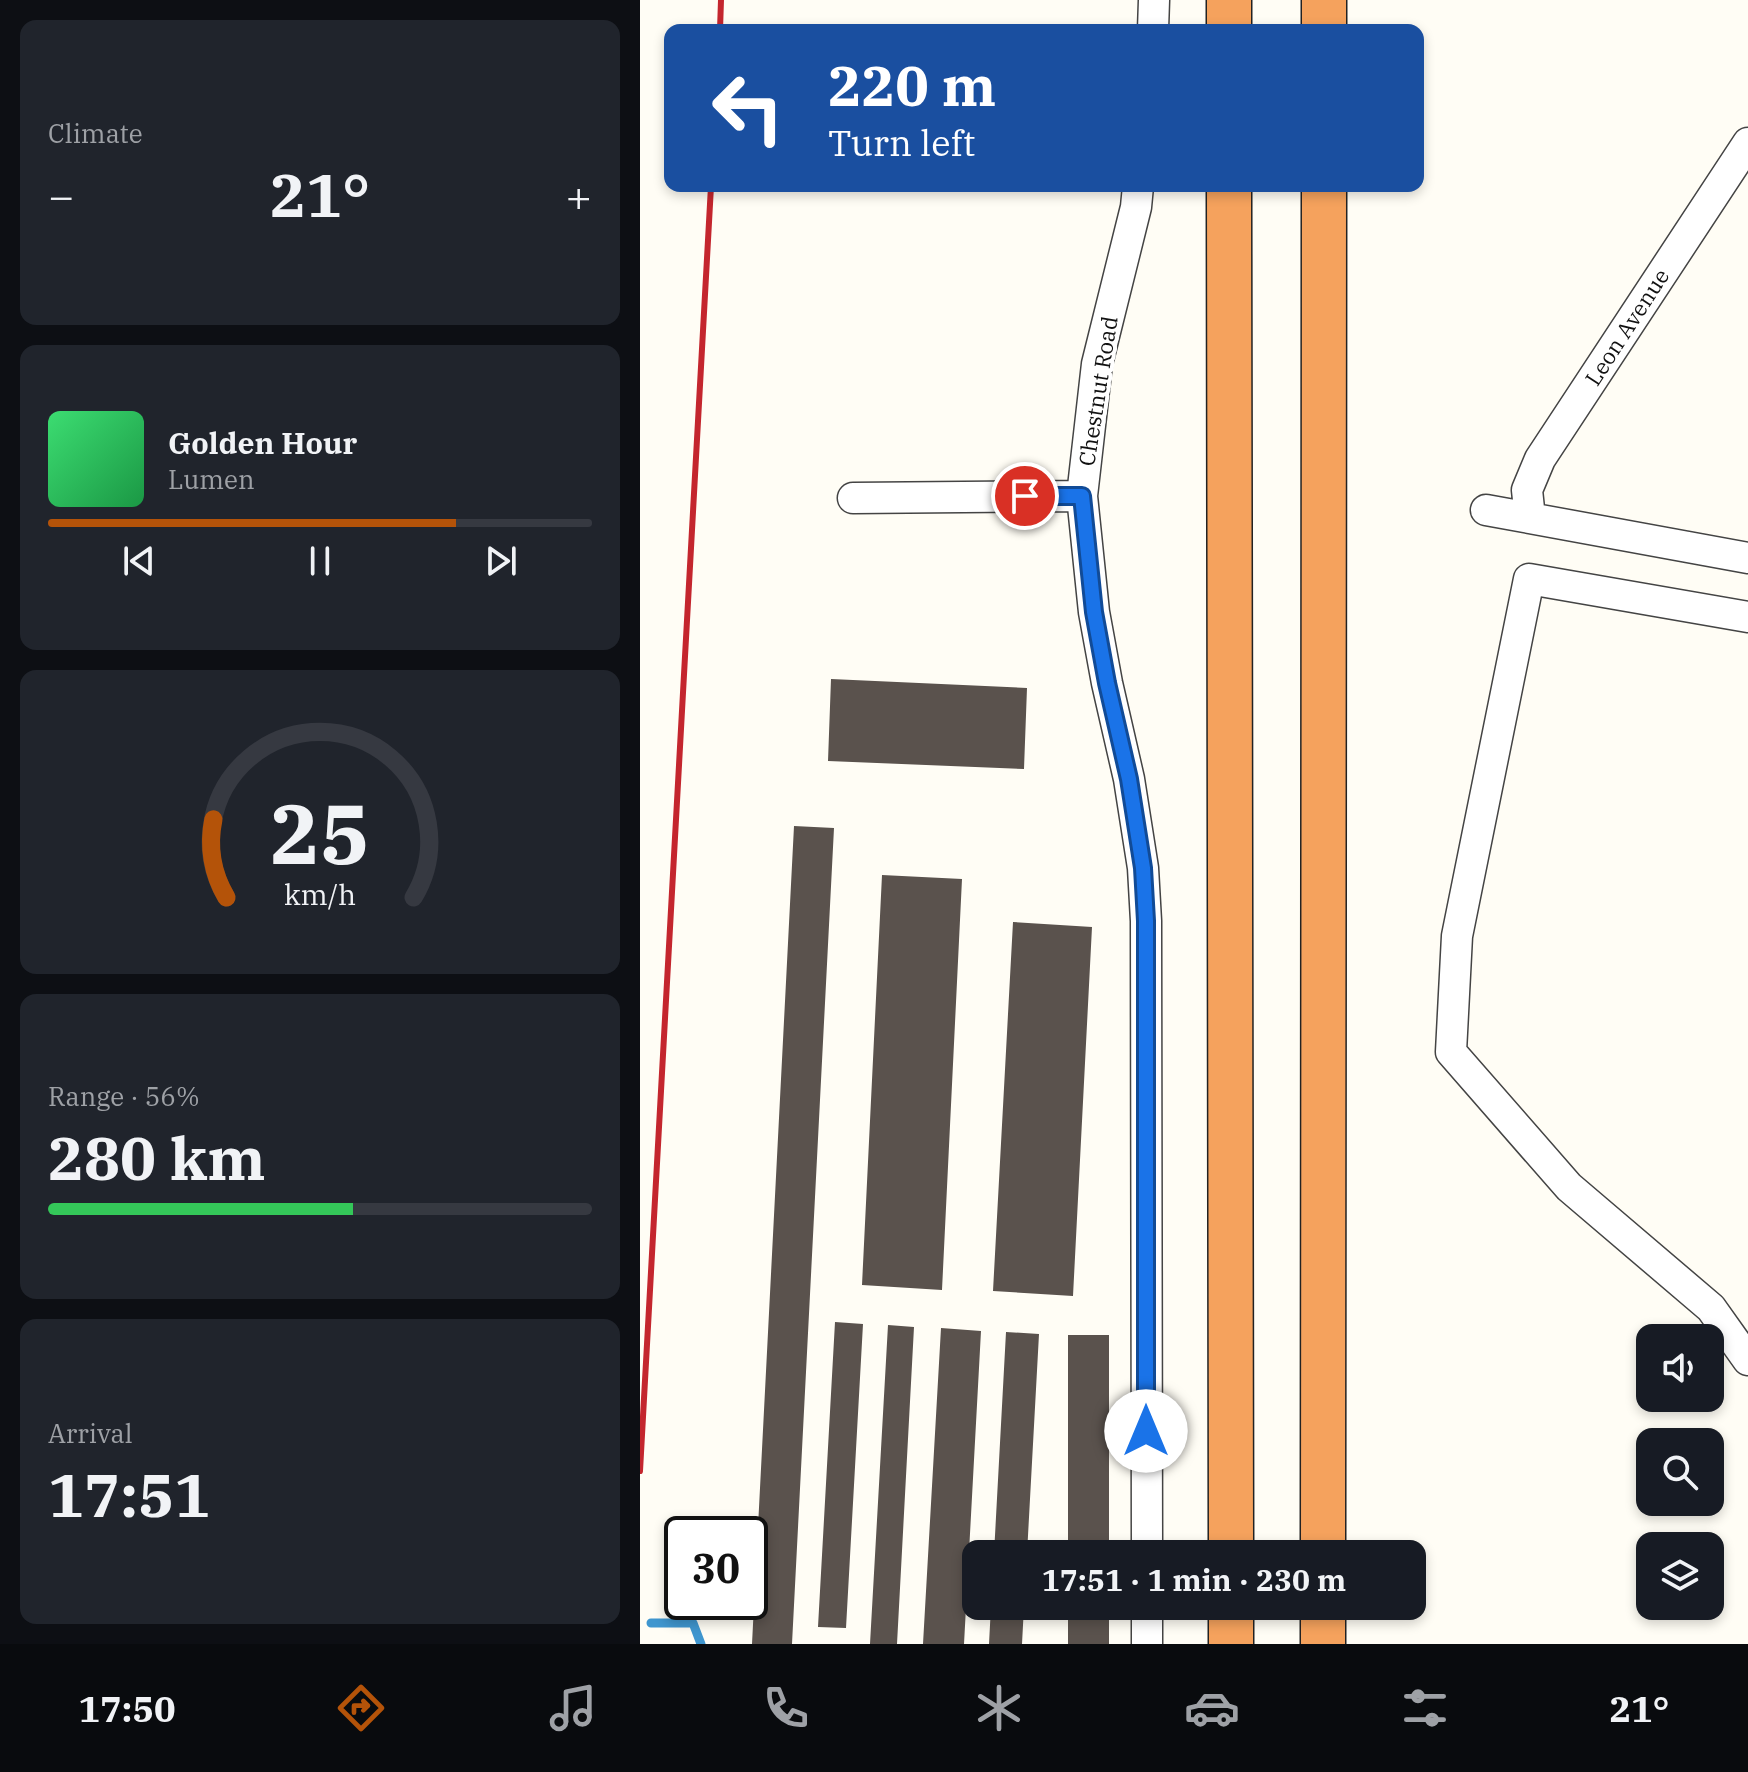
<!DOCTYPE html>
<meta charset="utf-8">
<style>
body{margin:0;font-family:"IBM Plex Serif",serif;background:#20242c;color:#f1f3f6;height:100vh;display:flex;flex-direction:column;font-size:30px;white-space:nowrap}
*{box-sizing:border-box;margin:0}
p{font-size:26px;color:#9ea1a6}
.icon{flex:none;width:44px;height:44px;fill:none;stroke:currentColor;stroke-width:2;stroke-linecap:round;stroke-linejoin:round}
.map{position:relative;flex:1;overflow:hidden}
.details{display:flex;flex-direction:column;gap:20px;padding:20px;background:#0d0f14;width:640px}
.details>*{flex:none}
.banner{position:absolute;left:24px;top:24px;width:760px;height:168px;border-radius:16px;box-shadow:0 4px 12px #0003;background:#1a4fa0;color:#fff;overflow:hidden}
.buttons{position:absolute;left:996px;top:1324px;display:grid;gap:16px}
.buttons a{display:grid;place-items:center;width:88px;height:88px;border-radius:16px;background:#171b24;box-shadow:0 4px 12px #0003;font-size:40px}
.speed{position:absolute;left:24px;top:1516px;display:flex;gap:16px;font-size:40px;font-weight:700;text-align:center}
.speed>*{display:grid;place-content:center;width:104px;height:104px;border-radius:50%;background:#171b24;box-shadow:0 4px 12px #0003;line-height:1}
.speed .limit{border:4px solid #111;border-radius:12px;background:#fff;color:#111}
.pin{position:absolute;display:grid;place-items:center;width:68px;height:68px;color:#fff;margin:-34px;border:4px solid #fff;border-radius:50%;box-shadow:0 2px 8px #0007}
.me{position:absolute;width:88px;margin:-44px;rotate:0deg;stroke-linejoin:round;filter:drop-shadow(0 0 6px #0008)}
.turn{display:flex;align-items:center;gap:28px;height:168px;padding:0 32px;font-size:36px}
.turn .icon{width:104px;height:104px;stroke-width:2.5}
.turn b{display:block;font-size:56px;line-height:68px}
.big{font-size:60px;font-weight:800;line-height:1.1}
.details .widget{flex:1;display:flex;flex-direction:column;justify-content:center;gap:12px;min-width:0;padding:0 28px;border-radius:16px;background:#20242c}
.details .dial{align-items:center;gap:0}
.dial svg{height:208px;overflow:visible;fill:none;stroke:#363941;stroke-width:7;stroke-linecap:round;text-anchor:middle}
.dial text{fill:#f1f3f6;stroke:none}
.song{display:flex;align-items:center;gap:24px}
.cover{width:96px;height:96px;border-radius:12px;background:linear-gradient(135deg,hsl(140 70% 55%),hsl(140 70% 35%))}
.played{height:8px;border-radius:4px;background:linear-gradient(90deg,#b45309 75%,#363941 75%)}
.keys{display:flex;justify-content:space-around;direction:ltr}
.heat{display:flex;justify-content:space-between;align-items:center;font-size:44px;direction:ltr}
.charge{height:12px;border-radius:6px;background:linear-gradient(90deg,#34c759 56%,#363941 0)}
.trip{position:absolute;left:322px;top:1540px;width:464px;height:80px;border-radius:16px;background:#171b24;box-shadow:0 4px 12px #0003;font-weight:800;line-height:80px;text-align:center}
.tab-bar{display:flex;height:128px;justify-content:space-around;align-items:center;background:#090b0e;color:#9ea1a6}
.tab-bar .icon{width:56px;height:56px}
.tab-bar .active{color:#b45309}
.tab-bar b{font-size:36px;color:#f1f3f6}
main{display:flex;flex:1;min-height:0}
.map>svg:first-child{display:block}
</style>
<main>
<section class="details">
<div class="widget"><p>Climate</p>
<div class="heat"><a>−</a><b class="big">21°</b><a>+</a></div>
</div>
<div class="widget">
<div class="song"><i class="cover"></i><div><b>Golden Hour</b><p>Lumen</p></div></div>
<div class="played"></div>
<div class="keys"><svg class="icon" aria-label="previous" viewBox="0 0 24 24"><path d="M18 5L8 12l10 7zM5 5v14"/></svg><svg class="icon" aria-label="pause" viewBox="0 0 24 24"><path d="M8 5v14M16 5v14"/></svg><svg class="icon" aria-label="next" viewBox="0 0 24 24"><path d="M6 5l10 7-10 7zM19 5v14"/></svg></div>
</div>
<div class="widget dial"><svg viewBox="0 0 100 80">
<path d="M14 69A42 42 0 1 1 86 69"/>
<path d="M14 69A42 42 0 0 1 9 39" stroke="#b45309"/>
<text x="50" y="56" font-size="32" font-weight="700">25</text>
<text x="50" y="72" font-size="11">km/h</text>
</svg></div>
<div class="widget"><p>Range · 56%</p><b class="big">280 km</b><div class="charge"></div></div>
<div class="widget"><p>Arrival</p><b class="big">17:51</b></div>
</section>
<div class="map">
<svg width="1108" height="1644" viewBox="0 0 1108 1644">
<rect width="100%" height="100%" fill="#fffdf5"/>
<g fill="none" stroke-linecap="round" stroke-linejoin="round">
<!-- stream -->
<path stroke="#3f96cf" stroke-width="9" d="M 11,1623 L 53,1623 L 61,1644"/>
</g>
<!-- building -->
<path fill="#5a524d" d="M 191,679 L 387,688 L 384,769 L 188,761 Z
M 154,826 L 194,828 L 152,1644 L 112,1644 Z
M 242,875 L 322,879 L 302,1290 L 222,1285 Z
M 373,922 L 452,927 L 433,1296 L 353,1291 Z
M 195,1322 L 223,1324 L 206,1628 L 178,1627 Z
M 248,1325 L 274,1327 L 257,1644 L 230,1644 Z
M 301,1328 L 341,1331 L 324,1644 L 283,1644 Z
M 366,1332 L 399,1334 L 387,1554 L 354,1554 Z
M 428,1335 L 469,1335 L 469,1554 L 428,1554 Z
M 351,1606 L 384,1606 L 382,1644 L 349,1644 Z
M 428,1606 L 469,1606 L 469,1644 L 428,1644 Z"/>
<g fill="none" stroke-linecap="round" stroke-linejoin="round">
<defs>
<path id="minor" d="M 513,30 L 514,0
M 498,186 L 496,207 L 457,364 L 442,496 L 454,612 L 467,683 L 489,779 L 503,868 L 506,921 L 507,1554
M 213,498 L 442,496
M 846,510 L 1108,558
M 890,518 L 887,490 L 900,459 L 1108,143
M 1108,617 L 889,579 L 817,936 L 811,1052 L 929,1187 L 1071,1308 L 1108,1360
M 507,1606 L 507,1644"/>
<path id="highway" d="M 589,30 L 589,0
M 684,30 L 684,0
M 589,186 L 591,1554
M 683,1554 L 684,186
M 591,1606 L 591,1644
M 683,1644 L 683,1606"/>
</defs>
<!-- minor casing -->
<use href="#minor" stroke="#444" stroke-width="33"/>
<!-- highway casing -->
<use href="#highway" stroke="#222" stroke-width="47"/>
<!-- minor -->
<use href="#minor" stroke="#fff" stroke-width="30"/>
<!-- highway -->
<use href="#highway" stroke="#f5a25d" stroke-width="44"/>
<!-- rail -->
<path stroke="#c4262e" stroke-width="6" d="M 80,30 L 81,0
M 0,1471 L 71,186"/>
</g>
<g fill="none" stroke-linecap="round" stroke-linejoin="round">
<defs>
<path id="route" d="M 385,496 L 442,496 L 454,612 L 467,683 L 489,779 L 503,868 L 506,921 L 506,1431"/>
</defs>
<!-- route casing -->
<use href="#route" stroke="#114b97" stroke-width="20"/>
<!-- route -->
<use href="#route" stroke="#1a73e8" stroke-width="14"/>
</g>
<g text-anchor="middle" stroke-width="8" stroke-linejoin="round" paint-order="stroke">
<!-- street labels -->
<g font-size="22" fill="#111" stroke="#fff">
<text transform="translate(987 327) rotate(-57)" y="8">Leon Avenue</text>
<text transform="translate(458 391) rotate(-81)" y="8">Chestnut Road</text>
</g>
</g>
</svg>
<div class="buttons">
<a><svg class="icon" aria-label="sound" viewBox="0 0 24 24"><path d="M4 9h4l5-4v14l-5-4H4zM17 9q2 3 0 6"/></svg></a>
<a><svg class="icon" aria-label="search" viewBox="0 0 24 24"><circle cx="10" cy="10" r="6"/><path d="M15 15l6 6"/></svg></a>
<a><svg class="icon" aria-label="layers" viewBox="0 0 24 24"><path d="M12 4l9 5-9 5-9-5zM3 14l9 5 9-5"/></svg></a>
</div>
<div class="speed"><div class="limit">30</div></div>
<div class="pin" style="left:385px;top:496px;background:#d93025"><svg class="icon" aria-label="arrive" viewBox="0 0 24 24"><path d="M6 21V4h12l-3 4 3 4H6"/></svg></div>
<svg class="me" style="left:506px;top:1431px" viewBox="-20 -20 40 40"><circle r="19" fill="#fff"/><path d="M0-13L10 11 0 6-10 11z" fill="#1a73e8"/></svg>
<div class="trip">17:51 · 1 min · 230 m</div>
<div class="banner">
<div class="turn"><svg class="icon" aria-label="left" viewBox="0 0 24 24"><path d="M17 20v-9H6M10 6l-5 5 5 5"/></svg><div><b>220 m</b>Turn left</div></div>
</div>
</div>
</main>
<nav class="tab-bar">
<b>17:50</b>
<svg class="icon active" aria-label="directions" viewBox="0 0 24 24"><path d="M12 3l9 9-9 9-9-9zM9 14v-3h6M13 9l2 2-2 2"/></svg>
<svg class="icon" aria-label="music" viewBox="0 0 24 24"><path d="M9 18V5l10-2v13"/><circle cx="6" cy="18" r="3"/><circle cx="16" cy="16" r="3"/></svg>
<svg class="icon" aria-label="phone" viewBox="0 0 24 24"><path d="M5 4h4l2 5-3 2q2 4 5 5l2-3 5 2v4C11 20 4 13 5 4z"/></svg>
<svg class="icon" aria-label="climate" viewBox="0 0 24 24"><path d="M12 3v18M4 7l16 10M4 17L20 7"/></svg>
<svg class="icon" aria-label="car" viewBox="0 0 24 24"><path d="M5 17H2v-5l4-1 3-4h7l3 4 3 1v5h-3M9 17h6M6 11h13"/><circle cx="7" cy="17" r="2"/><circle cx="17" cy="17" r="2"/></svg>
<svg class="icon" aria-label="filters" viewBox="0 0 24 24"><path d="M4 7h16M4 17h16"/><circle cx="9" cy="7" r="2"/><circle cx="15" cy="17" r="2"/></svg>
<b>21°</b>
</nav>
